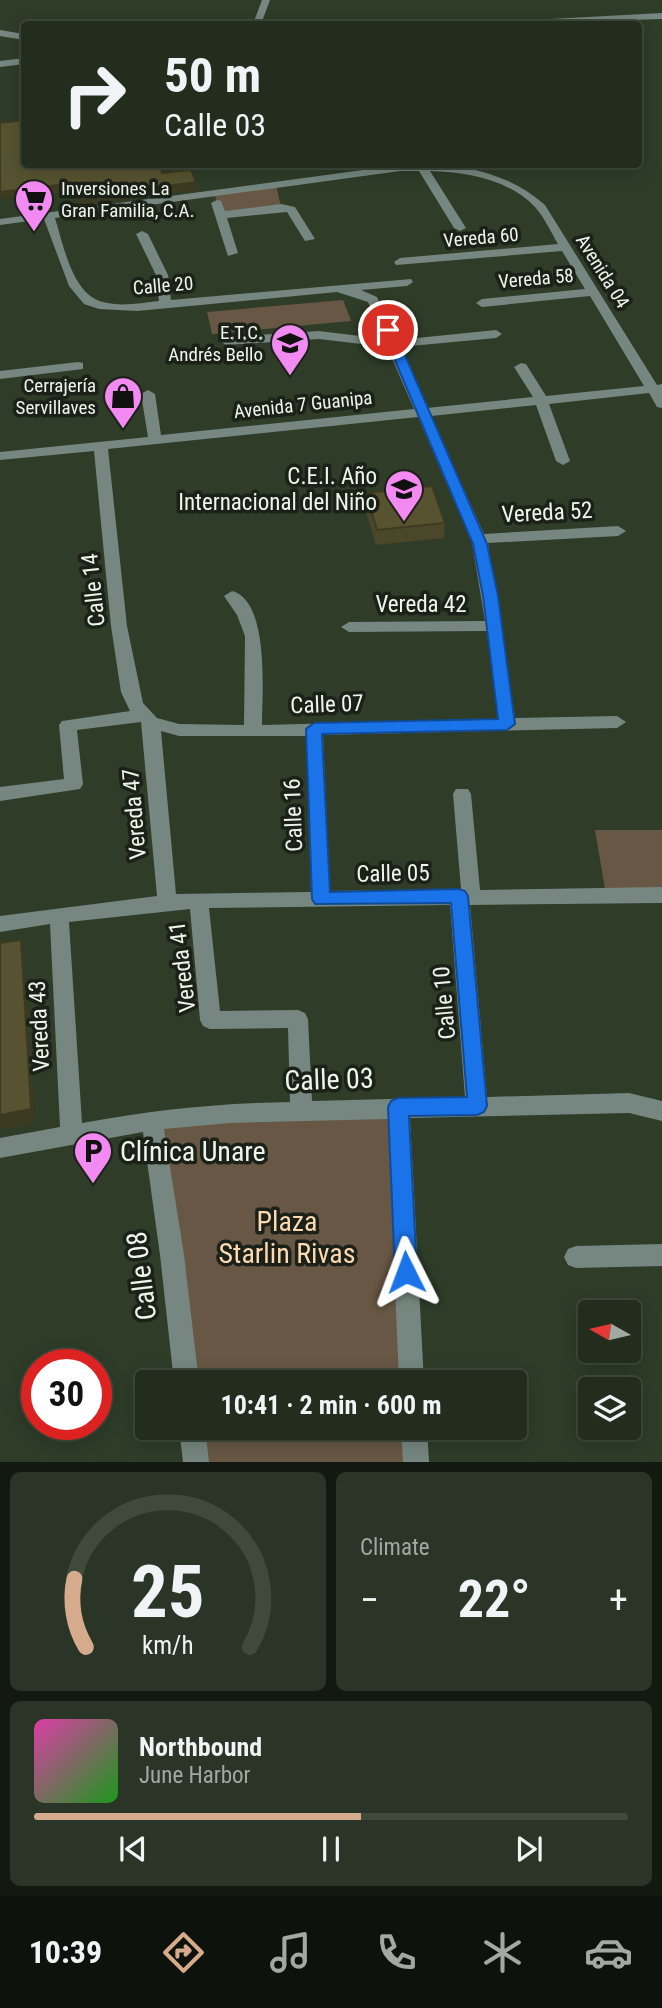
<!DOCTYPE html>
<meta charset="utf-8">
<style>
body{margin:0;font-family:"Roboto Condensed",sans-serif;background:#2a3527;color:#f1f3f6;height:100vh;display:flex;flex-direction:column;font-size:26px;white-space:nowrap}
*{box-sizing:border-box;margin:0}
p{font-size:23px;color:#a2a8a4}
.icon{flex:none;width:38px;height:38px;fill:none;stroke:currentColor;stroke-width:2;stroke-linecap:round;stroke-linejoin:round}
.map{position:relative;height:1462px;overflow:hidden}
.side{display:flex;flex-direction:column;gap:10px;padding:10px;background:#131910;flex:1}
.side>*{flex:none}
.hud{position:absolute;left:21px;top:21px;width:621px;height:147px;border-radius:7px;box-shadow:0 4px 18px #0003,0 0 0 2px #3f493c;background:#222d1e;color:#f1f3f6;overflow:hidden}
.needle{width:46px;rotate:278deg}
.fabs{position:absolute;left:578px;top:1300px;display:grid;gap:14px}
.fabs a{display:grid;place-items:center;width:63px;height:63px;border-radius:7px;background:#222d1e;box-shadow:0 4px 18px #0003,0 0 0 2px #3f493c;font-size:35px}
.speed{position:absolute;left:21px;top:1349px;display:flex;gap:14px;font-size:35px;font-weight:700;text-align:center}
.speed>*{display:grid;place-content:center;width:91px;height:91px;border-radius:50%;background:#222d1e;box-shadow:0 4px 18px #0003,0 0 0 2px #3f493c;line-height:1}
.speed .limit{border:10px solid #d22;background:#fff;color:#111}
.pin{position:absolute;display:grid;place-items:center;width:60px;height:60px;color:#fff;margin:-30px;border:4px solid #fff;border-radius:50%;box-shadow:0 2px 7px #0007}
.me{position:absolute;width:77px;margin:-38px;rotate:357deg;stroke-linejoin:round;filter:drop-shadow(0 0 5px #0008)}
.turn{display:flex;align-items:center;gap:24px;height:147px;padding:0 28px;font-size:32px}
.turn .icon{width:91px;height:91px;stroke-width:2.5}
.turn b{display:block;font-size:49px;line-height:60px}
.big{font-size:52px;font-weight:700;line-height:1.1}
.side .tile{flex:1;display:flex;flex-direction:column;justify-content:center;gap:10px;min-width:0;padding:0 24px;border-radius:10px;background:#2a3527}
.side .dial{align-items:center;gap:0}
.dial svg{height:182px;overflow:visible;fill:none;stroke:#3f493c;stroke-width:7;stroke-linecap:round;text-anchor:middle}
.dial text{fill:#f1f3f6;stroke:none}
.song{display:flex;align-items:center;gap:21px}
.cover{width:84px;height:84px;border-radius:10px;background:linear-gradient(135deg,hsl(320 70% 55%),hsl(120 70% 35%))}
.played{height:7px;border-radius:4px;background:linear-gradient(90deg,#d6ab8b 55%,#3f493c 55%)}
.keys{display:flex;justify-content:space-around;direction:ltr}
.heat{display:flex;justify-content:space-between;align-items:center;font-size:38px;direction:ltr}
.side .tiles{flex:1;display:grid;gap:10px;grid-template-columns:1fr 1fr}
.tile:last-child{grid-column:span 2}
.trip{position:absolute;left:135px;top:1370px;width:392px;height:70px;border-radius:7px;background:#222d1e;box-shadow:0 4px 18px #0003,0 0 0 2px #3f493c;font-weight:700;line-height:70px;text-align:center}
.tabs{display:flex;height:112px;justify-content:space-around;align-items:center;background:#0e120c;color:#a2a8a4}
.tabs .icon{width:49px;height:49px}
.tabs .selected{color:#d6ab8b}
.tabs b{font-size:32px;color:#f1f3f6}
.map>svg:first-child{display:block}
</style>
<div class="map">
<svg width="662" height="1462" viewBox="0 0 662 1462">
<rect width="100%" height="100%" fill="#2e3c28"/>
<!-- green -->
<path fill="#685744" d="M 276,185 L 281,207 L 221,215 L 214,193 Z
M 343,300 L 351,321 L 212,334 L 207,312 Z
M 595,830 L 662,830 L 662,895 L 606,895 Z
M 398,1107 L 412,1382 L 186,1382 L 172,1255 L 152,1120 Z
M 192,1428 L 414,1428 L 416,1462 L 196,1462 Z"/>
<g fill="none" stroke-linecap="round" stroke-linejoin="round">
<!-- minor -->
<path fill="#758780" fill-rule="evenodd" d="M 262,0 L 270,0 L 261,24 L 253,24 Z
M 662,13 L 662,19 L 508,24 L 513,21 Z
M 0,30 L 24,34 L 24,40 L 0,36 Z
M 24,58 L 24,64 L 0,67 L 0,61 Z
M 400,165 C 453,163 503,168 545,205 L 657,385 L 662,384 L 662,408 L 657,407 L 649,393 L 549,404 L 570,461 L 563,465 L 556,461 L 536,405 L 431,416 L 484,534 L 618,526 L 626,531 L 618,536 L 488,543 L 515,718 L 617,716 L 626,722 L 617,728 L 323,735 L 330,891 L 461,889 L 453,794 L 456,789 L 468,789 L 471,794 L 480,890 L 662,887 L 662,903 L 470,905 L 487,1097 L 629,1093 L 662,1101 L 662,1121 L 629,1113 L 410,1118 L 424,1382 L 399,1382 L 388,1119 L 229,1123 L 164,1129 L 184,1255 L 199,1382 L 174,1382 L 160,1255 L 143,1132 L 0,1158 L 0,1138 L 60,1127 L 50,924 L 0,932 L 0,916 L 157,896 L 141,722 L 77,730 L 83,784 L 80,789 L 0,801 L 0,787 L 64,779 L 59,725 L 62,721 L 130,711 L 121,692 L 111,626 L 94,451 L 0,460 L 0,452 L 148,437 L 141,394 L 148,390 L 155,394 L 161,435 L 414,409 L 387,347 L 319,339 L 226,345 L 220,341 L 226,337 L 319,331 L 384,339 L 368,302 L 337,292 L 137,311 L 99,309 L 84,304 L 69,286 L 44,219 L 0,225 L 0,219 ZM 400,171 L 419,171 L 454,228 L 460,231 L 466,228 L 430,171 C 467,172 508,179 535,207 C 544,217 551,232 558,244 L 400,258 L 394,262 L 396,265 L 562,251 L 585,289 L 482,299 L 476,303 L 482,307 L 590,296 L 644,386 L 546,396 L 526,364 L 521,363 L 514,367 L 533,397 L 427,408 L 400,347 L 496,338 L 502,334 L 496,330 L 397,340 L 377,297 L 361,290 L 407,286 L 413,282 L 411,279 L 171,300 L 168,275 L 148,234 L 142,231 L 136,234 L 156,275 L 159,301 C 141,303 121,307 103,302 C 72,295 63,243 55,218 ZM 418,417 L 472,543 L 485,621 L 349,622 L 341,627 L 349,632 L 487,631 L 498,719 L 262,725 C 262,694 270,601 232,591 L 224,596 L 237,615 L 245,636 L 244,725 L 179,724 L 157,718 L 143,703 L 127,626 L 108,449 ZM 161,731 L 179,736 L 306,736 L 311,892 L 176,894 ZM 450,905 L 465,1097 L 312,1101 L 308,1019 L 305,1013 L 298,1010 L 220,1011 L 209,908 ZM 190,909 L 200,1020 L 203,1026 L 210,1029 L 288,1028 L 290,1102 C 219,1103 152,1110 82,1123 L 69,922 Z
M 217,200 L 221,201 L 225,211 L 281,204 L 295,207 L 315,239 L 305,241 L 287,212 L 227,218 L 238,253 L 228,256 L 211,203 Z
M 78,362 L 83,363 L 83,369 L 0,379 L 0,371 Z
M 662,1244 L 662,1266 L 576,1268 L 568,1265 L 564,1257 L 568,1249 L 576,1246 Z
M 179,1428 L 205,1428 L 209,1462 L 183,1462 Z
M 401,1428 L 427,1428 L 429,1462 L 403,1462 Z"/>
</g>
<!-- wall -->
<path fill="#4b4729" d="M 366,493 L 445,523 L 444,538 L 376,545 L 365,508 Z"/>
<!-- shaded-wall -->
<path fill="#3d3a22" d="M 196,182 L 196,190 L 78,206 L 77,198 Z
M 74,183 L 75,191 L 0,199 L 0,192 Z
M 21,940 L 24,955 L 35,1124 L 0,1130 L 0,1115 Z"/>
<!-- building -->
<path fill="#575330" stroke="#3d3a22" stroke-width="2" d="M 24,120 L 24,164 L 159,164 L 162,173 L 191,170 L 196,182 L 77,198 L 74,183 L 0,192 L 0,123 Z
M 432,486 L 445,523 L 377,530 L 366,493 Z
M 21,940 L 31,1109 L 0,1115 L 0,943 Z"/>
<!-- route -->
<path fill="#1a73e8" stroke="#114b97" stroke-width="2" d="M 384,327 L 394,330 L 487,544 L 498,596 L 515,724 L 507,730 L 322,734 L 330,892 L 459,889 L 465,891 L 468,896 L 487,1106 L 484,1112 L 477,1115 L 409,1116 L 417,1272 L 414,1280 L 406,1283 L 399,1280 L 395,1272 L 388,1107 L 391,1101 L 398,1098 L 467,1097 L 451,903 L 315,904 L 312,899 L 306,729 L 314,723 L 498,719 L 483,596 L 473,544 L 382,330 Z"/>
<!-- icons -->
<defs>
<symbol id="supermarket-pin" viewBox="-11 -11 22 30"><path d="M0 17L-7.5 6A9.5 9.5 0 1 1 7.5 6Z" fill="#f38af1" stroke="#1b2118"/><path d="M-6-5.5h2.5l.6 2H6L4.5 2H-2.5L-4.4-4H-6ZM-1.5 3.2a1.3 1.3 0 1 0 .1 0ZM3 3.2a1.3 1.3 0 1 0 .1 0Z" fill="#111"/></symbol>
<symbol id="university-pin" viewBox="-11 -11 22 30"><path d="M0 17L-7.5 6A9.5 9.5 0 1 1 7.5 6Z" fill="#f38af1" stroke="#1b2118"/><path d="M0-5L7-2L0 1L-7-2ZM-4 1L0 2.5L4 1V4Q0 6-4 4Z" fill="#111"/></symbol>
<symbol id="shop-pin" viewBox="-11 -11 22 30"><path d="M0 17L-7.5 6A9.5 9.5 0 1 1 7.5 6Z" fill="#f38af1" stroke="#1b2118"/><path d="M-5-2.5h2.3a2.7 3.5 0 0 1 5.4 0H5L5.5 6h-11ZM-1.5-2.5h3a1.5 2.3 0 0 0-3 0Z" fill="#111"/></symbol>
<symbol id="school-pin" viewBox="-11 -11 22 30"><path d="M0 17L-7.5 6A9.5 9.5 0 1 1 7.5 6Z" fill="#f38af1" stroke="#1b2118"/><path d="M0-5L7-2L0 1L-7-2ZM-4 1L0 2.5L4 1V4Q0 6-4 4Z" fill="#111"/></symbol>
<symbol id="parking-pin" viewBox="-11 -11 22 30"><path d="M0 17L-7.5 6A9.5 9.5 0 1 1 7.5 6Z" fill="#f38af1" stroke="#1b2118"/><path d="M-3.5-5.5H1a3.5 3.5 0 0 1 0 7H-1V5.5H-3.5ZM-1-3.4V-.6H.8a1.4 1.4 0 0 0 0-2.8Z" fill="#111"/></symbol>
</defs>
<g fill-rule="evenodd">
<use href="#supermarket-pin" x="12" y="177" width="44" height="60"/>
<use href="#university-pin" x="268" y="321" width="44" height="60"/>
<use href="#shop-pin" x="101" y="374" width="44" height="60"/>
<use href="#school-pin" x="382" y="467" width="44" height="60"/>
<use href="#parking-pin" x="71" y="1129" width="44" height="60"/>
</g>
<g text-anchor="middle" stroke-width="7" stroke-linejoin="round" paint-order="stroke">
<!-- far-poi labels -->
<g font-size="19" fill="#edf6e9" stroke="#1b2118" text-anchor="end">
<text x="61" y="195" text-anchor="start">Inversiones La<tspan x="61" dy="22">Gran Familia, C.A.</tspan></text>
<text x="263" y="339">E.T.C.<tspan x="263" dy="22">Andrés Bello</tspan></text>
<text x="96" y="392">Cerrajería<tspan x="96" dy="22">Servillaves</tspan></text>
</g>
<!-- far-street labels -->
<g font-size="19" fill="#edf6e9" stroke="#1b2118">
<text transform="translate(481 237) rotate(-5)" y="7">Vereda 60</text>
<text transform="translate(603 271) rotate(58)" y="7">Avenida 04</text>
<text transform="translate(536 278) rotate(-5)" y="7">Vereda 58</text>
<text transform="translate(163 285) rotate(-5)" y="7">Calle 20</text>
<text transform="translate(303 404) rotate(-6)" y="7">Avenida 7 Guanipa</text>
</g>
<!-- poi labels -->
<g font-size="23" fill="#edf6e9" stroke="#1b2118" text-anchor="end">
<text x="377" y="484">C.E.I. Año<tspan x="377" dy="26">Internacional del Niño</tspan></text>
</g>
<!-- street labels -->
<g font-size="23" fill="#edf6e9" stroke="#1b2118">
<text transform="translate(547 512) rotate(-3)" y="8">Vereda 52</text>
<text transform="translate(93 590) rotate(-96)" y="8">Calle 14</text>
<text x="421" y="612">Vereda 42</text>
<text transform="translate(327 704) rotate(-2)" y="8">Calle 07</text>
<text transform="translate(134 814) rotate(-95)" y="8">Vereda 47</text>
<text transform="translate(293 815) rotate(-92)" y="8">Calle 16</text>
<text transform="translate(393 873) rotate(-1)" y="8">Calle 05</text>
<text transform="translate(182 967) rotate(-97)" y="8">Vereda 41</text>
<text transform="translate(444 1003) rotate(-95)" y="8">Calle 10</text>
<text transform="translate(39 1026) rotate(-93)" y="8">Vereda 43</text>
</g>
<!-- near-street labels -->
<g font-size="28" fill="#edf6e9" stroke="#1b2118">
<text transform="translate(329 1079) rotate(-2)" y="10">Calle 03</text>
<text transform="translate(141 1276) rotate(-97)" y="10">Calle 08</text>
</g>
<!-- near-poi labels -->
<g font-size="28" fill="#edf6e9" stroke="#1b2118" text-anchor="start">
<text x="120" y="1161">Clínica Unare</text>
</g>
<!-- near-park labels -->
<g font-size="28" fill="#fdd9b2" stroke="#1b2118">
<text x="287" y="1231">Plaza<tspan x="287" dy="32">Starlin Rivas</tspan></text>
</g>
</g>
</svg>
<div class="fabs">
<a><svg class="needle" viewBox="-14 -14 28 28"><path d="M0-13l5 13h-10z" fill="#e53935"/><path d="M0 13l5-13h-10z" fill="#a2a8a4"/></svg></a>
<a><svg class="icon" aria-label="layers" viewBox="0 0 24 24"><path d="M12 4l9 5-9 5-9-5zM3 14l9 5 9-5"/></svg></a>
</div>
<div class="speed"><div class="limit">30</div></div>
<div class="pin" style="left:388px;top:330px;background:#d93025"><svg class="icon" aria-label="arrive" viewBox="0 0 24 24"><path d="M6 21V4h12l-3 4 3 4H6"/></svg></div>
<svg class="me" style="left:406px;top:1272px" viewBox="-20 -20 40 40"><path d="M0-17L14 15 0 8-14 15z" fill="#1a73e8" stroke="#fff" stroke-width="4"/></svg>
<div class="trip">10:41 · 2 min · 600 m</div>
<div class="hud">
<div class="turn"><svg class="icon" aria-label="right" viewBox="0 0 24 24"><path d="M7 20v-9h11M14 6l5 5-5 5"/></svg><div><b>50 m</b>Calle 03</div></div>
</div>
</div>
<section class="side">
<div class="tiles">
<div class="tile dial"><svg viewBox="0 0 100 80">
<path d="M14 69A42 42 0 1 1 86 69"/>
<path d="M14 69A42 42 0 0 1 9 39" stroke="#d6ab8b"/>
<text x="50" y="56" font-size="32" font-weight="700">25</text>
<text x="50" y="72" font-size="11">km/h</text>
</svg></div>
<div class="tile"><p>Climate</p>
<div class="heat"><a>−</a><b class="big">22°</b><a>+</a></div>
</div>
<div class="tile">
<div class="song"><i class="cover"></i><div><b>Northbound</b><p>June Harbor</p></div></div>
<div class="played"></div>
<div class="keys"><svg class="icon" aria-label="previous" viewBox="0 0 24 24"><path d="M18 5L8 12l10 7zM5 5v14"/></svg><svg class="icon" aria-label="pause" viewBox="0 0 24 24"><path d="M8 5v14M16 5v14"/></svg><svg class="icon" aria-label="next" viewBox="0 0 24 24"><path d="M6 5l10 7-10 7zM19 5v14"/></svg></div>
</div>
</div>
</section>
<nav class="tabs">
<b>10:39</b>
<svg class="icon selected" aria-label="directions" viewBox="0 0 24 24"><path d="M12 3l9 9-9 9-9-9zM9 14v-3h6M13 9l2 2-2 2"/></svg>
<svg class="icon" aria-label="music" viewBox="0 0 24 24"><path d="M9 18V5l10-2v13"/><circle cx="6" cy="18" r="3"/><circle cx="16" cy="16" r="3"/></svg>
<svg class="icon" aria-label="phone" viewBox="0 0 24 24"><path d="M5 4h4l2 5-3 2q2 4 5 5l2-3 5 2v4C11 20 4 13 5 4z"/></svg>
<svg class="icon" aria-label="climate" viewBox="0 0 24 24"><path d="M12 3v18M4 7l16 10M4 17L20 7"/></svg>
<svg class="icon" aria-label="car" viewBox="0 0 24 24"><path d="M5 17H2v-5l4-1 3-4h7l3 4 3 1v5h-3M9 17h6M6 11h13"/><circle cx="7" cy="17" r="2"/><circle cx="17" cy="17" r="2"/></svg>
</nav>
